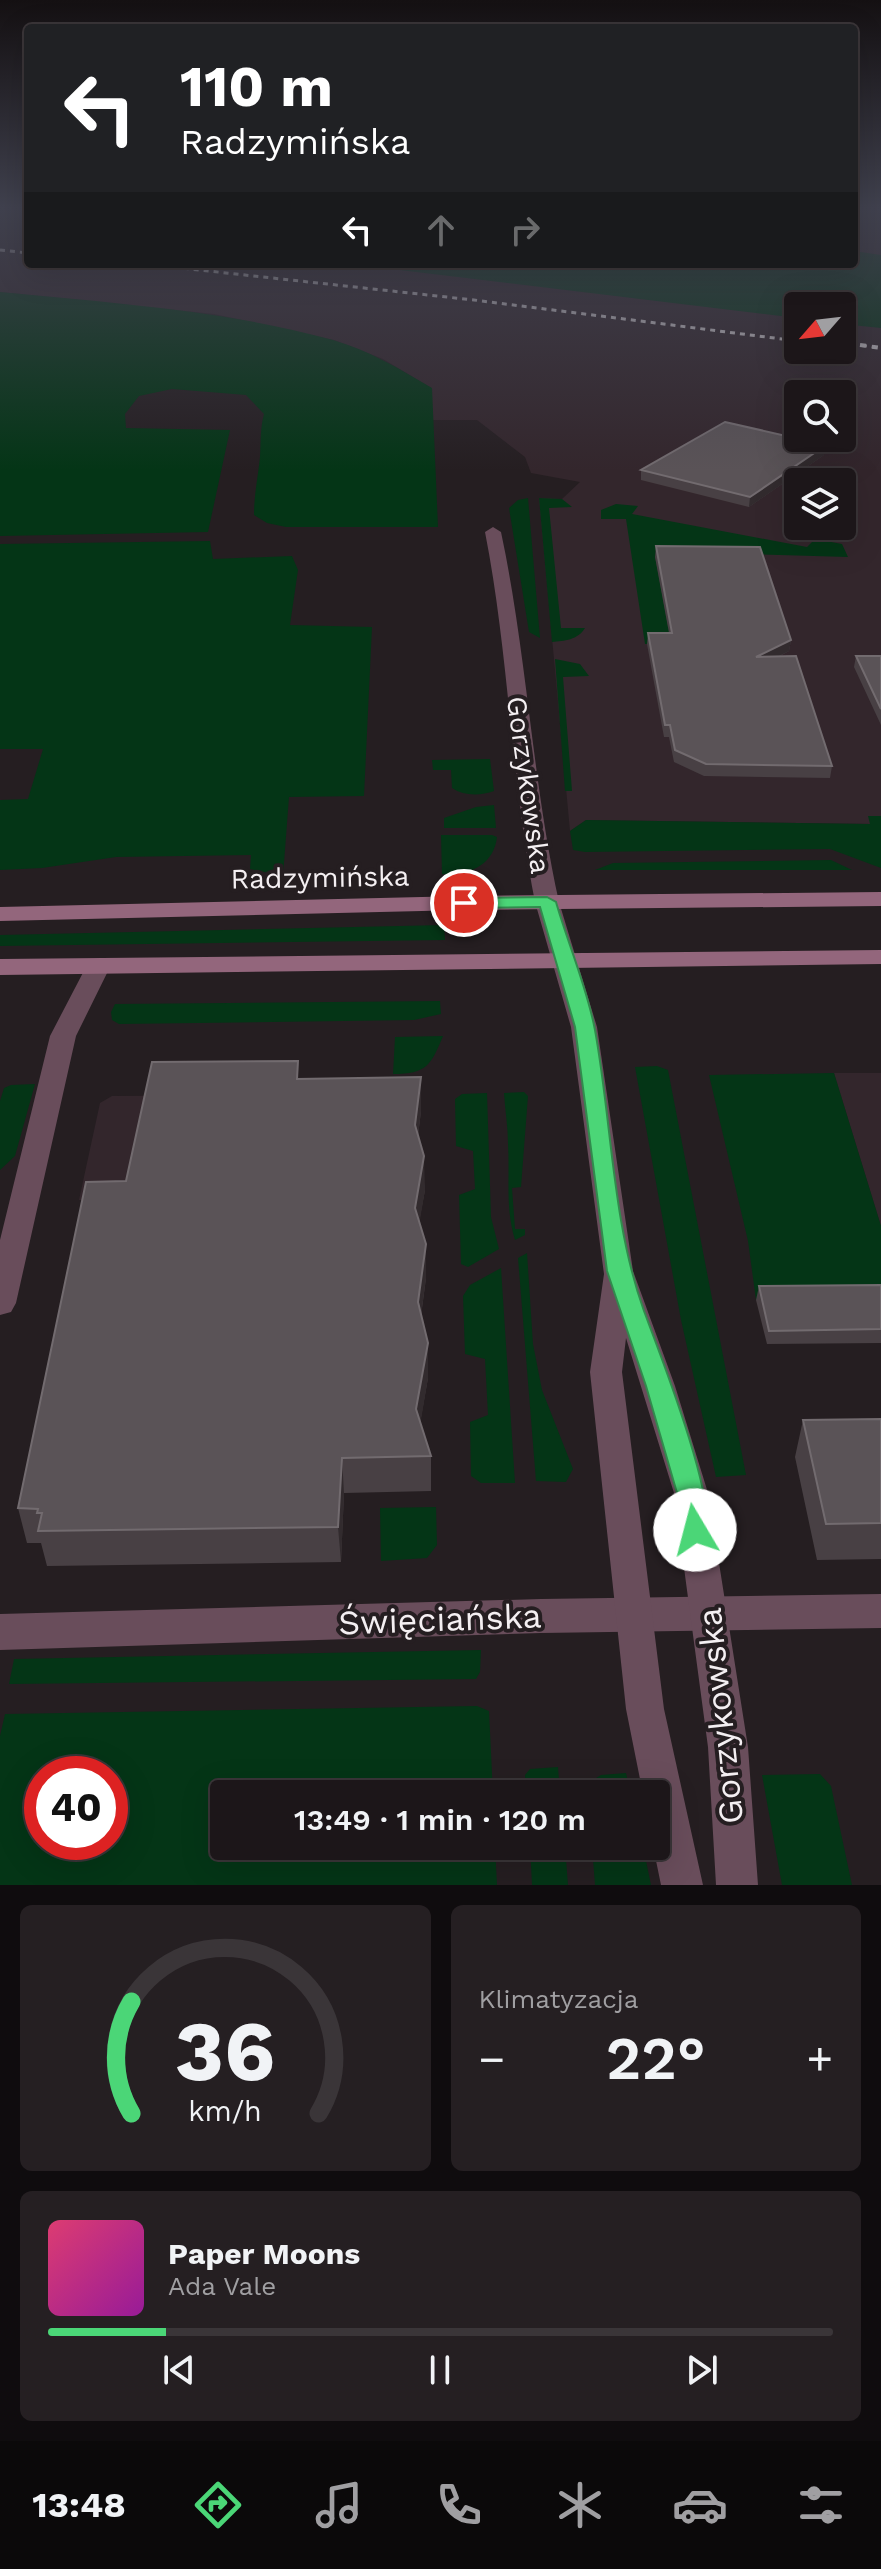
<!DOCTYPE html>
<html lang="pl">
<meta charset="utf-8">
<style>
body{margin:0;font-family:"Work Sans",sans-serif;background:#251f22;color:#f1f3f6;height:100vh;display:flex;flex-direction:column;font-size:30px;white-space:nowrap}
*{box-sizing:border-box;margin:0}
p{font-size:26px;color:#a09fa2}
.icon{flex:none;width:44px;height:44px;fill:none;stroke:currentColor;stroke-width:2;stroke-linecap:round;stroke-linejoin:round}
.map{position:relative;height:1885px;overflow:hidden}
.drawer{display:flex;flex-direction:column;gap:20px;padding:20px;background:#0f0c0e;flex:1}
.drawer>*{flex:none}
.banner{position:absolute;left:24px;top:24px;width:834px;height:244px;border-radius:8px;box-shadow:0 8px 32px #0002,0 0 0 2px #3a3538;background:#202124;color:#fff;overflow:hidden}
.needle{width:52px;rotate:242deg}
.buttons{position:absolute;left:784px;top:292px;display:grid;gap:16px}
.buttons a{display:grid;place-items:center;width:72px;height:72px;border-radius:8px;background:#1c1619;box-shadow:0 8px 32px #0002,0 0 0 2px #3a3538;font-size:40px}
.speed{position:absolute;left:24px;top:1756px;display:flex;gap:16px;font-size:40px;font-weight:700;text-align:center}
.speed>*{display:grid;place-content:center;width:104px;height:104px;border-radius:50%;background:#1c1619;box-shadow:0 8px 32px #0002,0 0 0 2px #3a3538;line-height:1}
.speed .limit{border:12px solid #d22;background:#fff;color:#111}
.pin{position:absolute;display:grid;place-items:center;width:68px;height:68px;color:#fff;margin:-34px;border:4px solid #fff;border-radius:50%;box-shadow:0 2px 8px #0007}
.me{position:absolute;width:88px;margin:-44px;rotate:352deg;stroke-linejoin:round;filter:drop-shadow(0 0 6px #0008)}
.turn{display:flex;align-items:center;gap:28px;height:168px;padding:0 24px;font-size:36px}
.turn .icon{width:104px;height:104px;stroke-width:2.5}
.turn b{display:block;font-size:56px;line-height:68px}
.lanes{display:flex;align-items:center;height:76px;padding:0 24px;background:#0003;justify-content:center;gap:40px;direction:ltr}
.lanes .off{opacity:.35}
.big{font-size:60px;font-weight:600;line-height:1.1}
.drawer .widget{flex:1;display:flex;flex-direction:column;justify-content:center;gap:12px;min-width:0;padding:0 28px;border-radius:12px;background:#251f22}
.drawer .dial{align-items:center;gap:0}
.dial svg{height:208px;overflow:visible;fill:none;stroke:#3a3538;stroke-width:7;stroke-linecap:round;text-anchor:middle}
.dial text{fill:#f1f3f6;stroke:none}
.song{display:flex;align-items:center;gap:24px}
.cover{width:96px;height:96px;border-radius:12px;background:linear-gradient(135deg,hsl(340 70% 55%),hsl(300 70% 35%))}
.played{height:8px;border-radius:4px;background:linear-gradient(90deg,#4bd677 15%,#3a3538 15%)}
.keys{display:flex;justify-content:space-around;direction:ltr}
.heat{display:flex;justify-content:space-between;align-items:center;font-size:44px;direction:ltr}
.drawer .tiles{flex:1;display:grid;gap:20px;grid-template-columns:1fr 1fr}
.widget:last-child{grid-column:span 2}
.trip{position:absolute;left:210px;top:1780px;width:460px;height:80px;border-radius:8px;background:#1c1619;box-shadow:0 8px 32px #0002,0 0 0 2px #3a3538;font-weight:600;line-height:80px;text-align:center}
.tab-bar{display:flex;height:128px;justify-content:space-around;align-items:center;background:#0b090a;color:#a09fa2}
.tab-bar .icon{width:56px;height:56px}
.tab-bar .on{color:#4bd677}
.tab-bar b{font-size:36px;color:#f1f3f6}
.map>svg:first-child{display:block}
</style>
<div class="map">
<svg width="881" height="1885" viewBox="0 0 881 1885">
<rect width="100%" height="100%" fill="#251e21"/>
<!-- built -->
<path fill="#33262c" fill-rule="evenodd" d="M 0,207 L 28,207 L 28,264 L 854,264 L 854,207 L 881,207 L 881,816 L 869,816 L 871,824 L 586,820 L 570,831 L 539,498 L 562,499 L 580,482 L 531,473 L 525,457 L 477,420 L 432,420 L 431,388 L 383,359 L 334,340 L 214,314 L 0,292 ZM 798,306 L 842,306 L 842,350 L 798,350 ZM 798,394 L 842,394 L 842,438 L 798,438 ZM 798,482 L 842,482 L 842,526 L 798,526 Z
M 834,1073 L 881,1073 L 881,1226 Z
M 313,1095 L 307,1199 L 79,1200 L 100,1103 L 112,1096 Z"/>
<!-- green -->
<path fill="#043516" fill-rule="evenodd" d="M 854,251 L 881,255 L 881,328 L 842,324 L 842,306 L 798,306 L 798,318 L 366,266 L 854,264 Z
M 0,292 C 111,303 225,310 333,340 C 368,350 400,369 432,388 L 438,527 L 286,527 L 267,523 L 254,515 C 254,495 258,477 260,457 C 261,441 260,429 264,414 L 246,395 L 172,389 L 139,396 L 125,414 L 126,428 L 230,430 L 208,532 L 0,536 Z
M 528,498 L 540,638 L 529,632 L 509,508 L 518,500 Z
M 539,498 L 562,499 L 572,507 L 549,508 L 561,628 L 585,628 C 578,640 564,641 552,642 Z
M 616,504 L 638,506 L 632,514 L 807,547 L 815,539 L 842,544 L 848,557 L 746,554 L 655,556 L 668,626 L 690,644 L 645,644 L 626,519 L 601,519 L 601,510 Z
M 210,541 L 213,559 L 292,556 L 298,570 L 290,625 L 372,627 L 364,796 L 289,797 L 283,876 L 250,869 L 251,855 L 116,857 L 42,868 L 0,870 L 0,800 L 28,799 L 43,749 L 0,749 L 0,544 Z
M 555,659 L 580,664 L 589,676 L 563,677 L 572,791 L 565,791 Z
M 490,759 L 494,791 C 480,796 464,796 452,788 L 451,770 L 433,770 L 432,760 Z
M 494,805 L 496,828 L 444,828 L 444,818 L 476,807 Z
M 868,816 L 881,816 L 881,868 L 830,849 L 585,852 L 573,850 L 570,831 L 586,820 L 870,824 Z
M 441,835 L 492,835 L 497,837 C 494,865 469,876 442,874 Z
M 831,860 L 852,870 L 595,870 L 613,863 Z
M 444,925 L 445,940 L 0,946 L 0,935 Z
M 440,1001 L 441,1014 L 414,1020 L 119,1024 L 112,1020 L 111,1012 L 115,1004 Z
M 443,1036 C 431,1065 427,1074 393,1074 L 395,1037 Z
M 657,1066 L 668,1070 L 746,1475 L 716,1477 L 681,1320 L 635,1067 Z
M 834,1073 L 881,1226 L 881,1299 L 756,1300 L 748,1241 L 709,1075 Z
M 35,1084 L 15,1156 L 0,1170 L 0,1101 L 4,1088 L 11,1085 Z
M 524,1092 L 528,1096 L 521,1187 L 512,1188 L 515,1229 L 525,1229 L 525,1235 L 515,1240 C 505,1207 510,1178 508,1144 C 508,1127 505,1110 504,1093 Z
M 487,1093 L 491,1217 L 499,1249 L 468,1267 L 461,1264 L 459,1195 L 475,1189 L 473,1151 L 456,1146 L 455,1099 L 462,1094 Z
M 527,1253 L 533,1344 L 542,1390 L 573,1469 L 566,1482 L 536,1481 L 518,1258 Z
M 501,1268 L 515,1483 L 481,1483 L 471,1476 L 470,1422 L 488,1415 L 485,1359 L 465,1354 L 463,1296 L 470,1285 Z
M 436,1507 L 437,1545 L 427,1558 L 381,1561 L 380,1508 Z
M 481,1650 L 480,1672 L 476,1679 L 9,1684 L 14,1659 Z
M 477,1706 L 489,1711 L 493,1794 L 224,1794 L 224,1846 L 495,1846 L 497,1885 L 0,1885 L 0,1736 L 5,1714 ZM 42,1774 L 110,1774 L 110,1842 L 42,1842 Z
M 558,1767 L 560,1794 L 526,1794 L 525,1775 L 530,1769 Z
M 626,1773 L 631,1794 L 587,1794 L 586,1784 L 601,1775 Z
M 820,1774 L 831,1786 L 852,1885 L 782,1885 L 762,1775 Z
M 530,1846 L 565,1846 L 568,1885 L 532,1885 Z
M 592,1846 L 643,1846 L 651,1885 L 595,1885 Z"/>
<g fill="none" stroke-linecap="round" stroke-linejoin="round">
<!-- minor -->
<path fill="#694d5b" fill-rule="evenodd" d="M 493,527 L 501,532 C 527,654 532,780 559,902 L 555,907 L 539,907 L 535,902 C 511,780 509,654 485,532 Z
M 99,958 L 108,960 L 111,965 L 76,1036 L 16,1303 L 11,1312 L 0,1315 L 0,1240 L 50,1036 L 87,965 L 90,960 Z
M 881,1594 L 881,1628 L 541,1633 L 0,1650 L 0,1614 L 541,1599 Z"/>
<!-- tertiary -->
<path fill="#694d5b" fill-rule="evenodd" d="M 547,895 L 555,897 L 559,902 L 597,1027 L 633,1271 L 675,1386 L 708,1493 L 748,1747 L 758,1885 L 716,1885 L 708,1747 L 674,1493 L 626,1338 L 622,1372 L 664,1709 L 703,1885 L 661,1885 L 653,1846 L 656,1846 L 656,1794 L 643,1794 L 626,1709 L 590,1372 L 604,1274 L 571,1027 L 535,902 L 539,897 Z"/>
<!-- secondary -->
<path fill="#93667c" fill-rule="evenodd" d="M 881,892 L 881,906 L 464,910 L 0,921 L 0,907 L 464,896 Z
M 881,950 L 881,964 L 0,975 L 0,959 Z"/>
<!-- rail-far1 -->
<path stroke="#d1cbce" stroke-width="3" stroke-dasharray="5 5" stroke-linecap="butt" d="M 0,250 L 28,253
M 144,264 L 474,300 L 798,341
M 842,343 L 875,347"/>
<!-- rail -->
<path stroke="#d1cbce" stroke-width="4" stroke-dasharray="6 6" stroke-linecap="butt" d="M 860,345 L 881,348"/>
</g>
<!-- wall -->
<path fill="#484044" d="M 824,455 L 749,507 L 641,480 L 641,470 Z
M 656,546 L 791,640 L 789,651 L 778,657 L 832,766 L 830,778 L 704,776 L 674,762 L 669,737 L 664,737 L 647,644 L 648,633 L 669,633 L 655,557 Z
M 856,656 L 881,656 L 881,725 L 854,667 Z
M 421,1077 L 421,1111 L 418,1136 L 425,1190 L 419,1222 L 426,1278 L 421,1316 L 428,1378 L 420,1423 L 431,1456 L 431,1491 L 344,1493 L 341,1562 L 47,1566 L 41,1543 L 27,1543 L 18,1508 L 299,1079 Z
M 881,1285 L 881,1343 L 767,1344 L 756,1300 L 759,1286 Z
M 881,1419 L 881,1559 L 817,1560 L 795,1457 L 803,1420 Z"/>
<!-- shaded-wall -->
<path fill="#322b2e" d="M 826,445 L 824,455 L 749,507 L 750,497 Z
M 791,640 L 789,651 L 755,668 L 756,657 Z
M 421,1077 L 421,1111 L 415,1159 L 415,1125 Z
M 424,1156 L 425,1190 L 416,1243 L 415,1208 Z
M 426,1244 L 426,1278 L 418,1337 L 418,1302 Z
M 428,1343 L 428,1378 L 417,1444 L 416,1409 Z
M 342,1458 L 344,1493 L 341,1562 L 338,1527 Z"/>
<!-- building -->
<path fill="#5a5357" stroke="#726b6f" stroke-width="2" d="M 725,422 L 826,445 L 750,497 L 641,470 Z
M 656,546 L 760,547 L 791,640 L 756,657 L 796,656 L 832,766 L 706,764 L 675,750 L 670,725 L 665,725 L 648,633 L 672,633 Z
M 856,656 L 881,656 L 881,709 Z
M 298,1061 L 297,1079 L 421,1077 L 415,1125 L 424,1156 L 415,1208 L 426,1244 L 418,1302 L 428,1343 L 416,1409 L 431,1456 L 342,1458 L 338,1527 L 38,1531 L 42,1513 L 37,1513 L 38,1509 L 18,1508 L 86,1182 L 126,1181 L 152,1062 Z
M 881,1285 L 881,1329 L 769,1331 L 759,1286 Z
M 881,1419 L 881,1523 L 826,1524 L 803,1420 Z"/>
<!-- sky -->
<linearGradient id="sky" x2="0" y2="1"><stop stop-color="#141012"/><stop offset="0.44" stop-color="#40414e"/><stop offset="1" stop-color="#40414e" stop-opacity="0"/></linearGradient>
<rect width="881" height="471" fill="url(#sky)"/>
<!-- route -->
<path fill="#4bd677" stroke="#318b4d" stroke-width="2" d="M 547,897 L 556,902 C 568,944 587,987 595,1030 C 612,1123 612,1222 644,1311 C 659,1351 720,1506 705,1538 L 695,1542 L 686,1538 L 677,1493 L 646,1386 L 607,1271 L 575,1027 L 540,907 L 464,908 L 455,903 L 464,898 Z"/>
<g text-anchor="middle" stroke-width="8" stroke-linejoin="round" paint-order="stroke">
<!-- street labels -->
<g font-size="28" fill="#f4eff2" stroke="#251e21">
<text transform="translate(529 785) rotate(82)" y="10">Gorzykowska</text>
<text transform="translate(320 877) rotate(-1)" y="10">Radzymińska</text>
</g>
<!-- near-street labels -->
<g font-size="34" fill="#f4eff2" stroke="#251e21">
<text transform="translate(440 1619) rotate(-2)" y="12">Święciańska</text>
<text transform="translate(720 1716) rotate(-96)" y="12">Gorzykowska</text>
</g>
</g>
</svg>
<div class="buttons">
<a><svg class="needle" viewBox="-14 -14 28 28"><path d="M0-13l5 13h-10z" fill="#e53935"/><path d="M0 13l5-13h-10z" fill="#a09fa2"/></svg></a>
<a><svg class="icon" aria-label="search" viewBox="0 0 24 24"><circle cx="10" cy="10" r="6"/><path d="M15 15l6 6"/></svg></a>
<a><svg class="icon" aria-label="layers" viewBox="0 0 24 24"><path d="M12 4l9 5-9 5-9-5zM3 14l9 5 9-5"/></svg></a>
</div>
<div class="speed"><div class="limit">40</div></div>
<div class="pin" style="left:464px;top:903px;background:#d93025"><svg class="icon" aria-label="arrive" viewBox="0 0 24 24"><path d="M6 21V4h12l-3 4 3 4H6"/></svg></div>
<svg class="me" style="left:695px;top:1530px" viewBox="-20 -20 40 40"><circle r="19" fill="#fff"/><path d="M0-13L10 11 0 6-10 11z" fill="#4bd677"/></svg>
<div class="trip">13:49 · 1 min · 120 m</div>
<div class="banner">
<div class="turn"><svg class="icon" aria-label="left" viewBox="0 0 24 24"><path d="M17 20v-9H6M10 6l-5 5 5 5"/></svg><div><b>110 m</b>Radzymińska</div></div>
<div class="lanes"><svg class="icon" aria-label="left" viewBox="0 0 24 24"><path d="M17 20v-9H6M10 6l-5 5 5 5"/></svg><svg class="icon off" aria-label="ahead" viewBox="0 0 24 24"><path d="M12 20V5M6 11l6-6 6 6"/></svg><svg class="icon off" aria-label="right" viewBox="0 0 24 24"><path d="M7 20v-9h11M14 6l5 5-5 5"/></svg></div>
</div>
</div>
<section class="drawer">
<div class="tiles">
<div class="widget dial"><svg viewBox="0 0 100 80">
<path d="M14 69A42 42 0 1 1 86 69"/>
<path d="M14 69A42 42 0 0 1 14 26" stroke="#4bd677"/>
<text x="50" y="56" font-size="32" font-weight="700">36</text>
<text x="50" y="72" font-size="11">km/h</text>
</svg></div>
<div class="widget"><p>Klimatyzacja</p>
<div class="heat"><a>−</a><b class="big">22°</b><a>+</a></div>
</div>
<div class="widget">
<div class="song"><i class="cover"></i><div><b>Paper Moons</b><p>Ada Vale</p></div></div>
<div class="played"></div>
<div class="keys"><svg class="icon" aria-label="previous" viewBox="0 0 24 24"><path d="M18 5L8 12l10 7zM5 5v14"/></svg><svg class="icon" aria-label="pause" viewBox="0 0 24 24"><path d="M8 5v14M16 5v14"/></svg><svg class="icon" aria-label="next" viewBox="0 0 24 24"><path d="M6 5l10 7-10 7zM19 5v14"/></svg></div>
</div>
</div>
</section>
<nav class="tab-bar">
<b>13:48</b>
<svg class="icon on" aria-label="directions" viewBox="0 0 24 24"><path d="M12 3l9 9-9 9-9-9zM9 14v-3h6M13 9l2 2-2 2"/></svg>
<svg class="icon" aria-label="music" viewBox="0 0 24 24"><path d="M9 18V5l10-2v13"/><circle cx="6" cy="18" r="3"/><circle cx="16" cy="16" r="3"/></svg>
<svg class="icon" aria-label="phone" viewBox="0 0 24 24"><path d="M5 4h4l2 5-3 2q2 4 5 5l2-3 5 2v4C11 20 4 13 5 4z"/></svg>
<svg class="icon" aria-label="climate" viewBox="0 0 24 24"><path d="M12 3v18M4 7l16 10M4 17L20 7"/></svg>
<svg class="icon" aria-label="car" viewBox="0 0 24 24"><path d="M5 17H2v-5l4-1 3-4h7l3 4 3 1v5h-3M9 17h6M6 11h13"/><circle cx="7" cy="17" r="2"/><circle cx="17" cy="17" r="2"/></svg>
<svg class="icon" aria-label="filters" viewBox="0 0 24 24"><path d="M4 7h16M4 17h16"/><circle cx="9" cy="7" r="2"/><circle cx="15" cy="17" r="2"/></svg>
</nav>
